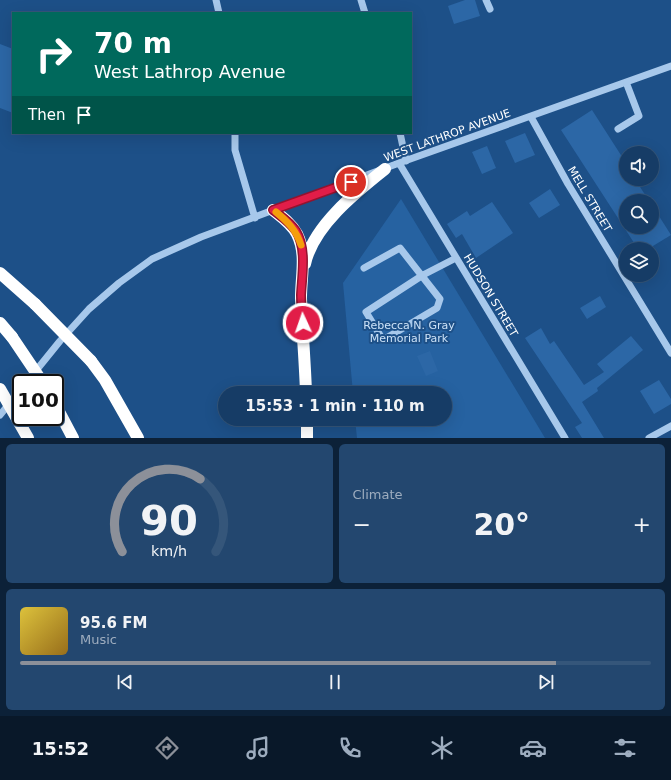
<!DOCTYPE html>
<meta charset="utf-8">
<style>
body{margin:0;font-family:"DejaVu Sans",sans-serif;background:#23476f;color:#f1f3f6;height:100vh;display:flex;flex-direction:column;font-size:15px;white-space:nowrap}
*{box-sizing:border-box;margin:0}
p{font-size:13px;color:#9eadbf}
.icon{flex:none;width:22px;height:22px;fill:none;stroke:currentColor;stroke-width:2;stroke-linecap:round;stroke-linejoin:round}
.map{position:relative;height:438px;overflow:hidden}
.details{display:flex;flex-direction:column;gap:6px;padding:6px;background:#0c2138;flex:1}
.details>*{flex:none}
.guide{position:absolute;left:12px;top:12px;width:400px;height:122px;border-radius:0px;box-shadow:0 4px 16px #0002,0 0 0 1px #35567a;background:#00695c;color:#fff;overflow:hidden}
.fabs{position:absolute;left:619px;top:146px;display:grid;gap:8px}
.fabs a{display:grid;place-items:center;width:40px;height:40px;border-radius:50%;background:#163c66;box-shadow:0 4px 16px #0002,0 0 0 1px #35567a;font-size:20px}
.speed{position:absolute;left:12px;top:374px;display:flex;gap:8px;font-size:20px;font-weight:700;text-align:center}
.speed>*{display:grid;place-content:center;width:52px;height:52px;border-radius:50%;background:#163c66;box-shadow:0 4px 16px #0002,0 0 0 1px #35567a;line-height:1}
.speed .limit{border:2px solid #111;border-radius:6px;background:#fff;color:#111}
.pin{position:absolute;display:grid;place-items:center;width:34px;height:34px;color:#fff;margin:-17px;border:2px solid #fff;border-radius:50%;box-shadow:0 1px 4px #0007}
.me{position:absolute;width:44px;margin:-22px;rotate:357deg;stroke-linejoin:round;filter:drop-shadow(0 0 3px #0008)}
.turn{display:flex;align-items:center;gap:14px;height:84px;padding:0 16px;font-size:18px}
.turn .icon{width:52px;height:52px;stroke-width:2.5}
.turn b{display:block;font-size:28px;line-height:34px}
.then{display:flex;align-items:center;height:38px;padding:0 16px;background:#0003;gap:8px;font-size:15px}
.big{font-size:30px;font-weight:700;line-height:1.1}
.details .card{flex:1;display:flex;flex-direction:column;justify-content:center;gap:6px;min-width:0;padding:0 14px;border-radius:6px;background:#23476f}
.details .dial{align-items:center;gap:0}
.dial svg{height:104px;overflow:visible;fill:none;stroke:#35567a;stroke-width:7;stroke-linecap:round;text-anchor:middle}
.dial text{fill:#f1f3f6;stroke:none}
.song{display:flex;align-items:center;gap:12px}
.cover{width:48px;height:48px;border-radius:6px;background:linear-gradient(135deg,hsl(50 70% 55%),hsl(40 70% 35%))}
.played{height:4px;border-radius:2px;background:linear-gradient(90deg,#8c9099 85%,#35567a 85%)}
.keys{display:flex;justify-content:space-around;direction:ltr}
.heat{display:flex;justify-content:space-between;align-items:center;font-size:22px;direction:ltr}
.details .tiles{flex:1;display:grid;gap:6px;grid-template-columns:1fr 1fr}
.card:last-child{grid-column:span 2}
.trip{position:absolute;left:218px;top:386px;width:234px;height:40px;border-radius:20px;background:#163c66;box-shadow:0 4px 16px #0002,0 0 0 1px #35567a;font-weight:700;line-height:40px;text-align:center}
.dock{display:flex;height:64px;justify-content:space-around;align-items:center;background:#091829;color:#9eadbf}
.dock .icon{width:28px;height:28px}
.dock .on{color:#8c9099}
.dock b{font-size:18px;color:#f1f3f6}
.map>svg:first-child{display:block}
</style>
<div class="map">
<svg width="671" height="438" viewBox="0 0 671 438">
<rect width="100%" height="100%" fill="#1d5088"/>
<!-- green -->
<path fill="#2662a1" d="M 401,199 L 545,438 L 357,438 L 355,419 L 445,419 L 445,393 L 353,393 L 343,283 Z"/>
<!-- building -->
<path fill="#2c67a6" d="M 465,0 L 475,0 L 480,16 L 454,24 L 448,6 Z
M 0,44 L 13,49 L 13,113 L 0,108 Z
M 592,110 L 626,163 L 626,179 L 635,179 L 649,201 L 626,201 L 626,227 L 652,227 L 652,205 L 671,235 L 648,249 L 638,249 L 561,130 Z
M 525,133 L 535,155 L 515,163 L 505,141 Z
M 487,146 L 496,168 L 482,174 L 472,152 Z
M 550,189 L 560,205 L 539,218 L 529,203 Z
M 492,202 L 513,233 L 476,258 L 462,234 L 456,238 L 447,224 L 467,211 L 470,216 Z
M 600,296 L 606,307 L 587,319 L 580,308 Z
M 541,328 L 550,344 L 554,341 L 584,385 L 604,372 L 597,364 L 631,336 L 643,350 L 597,388 L 598,391 L 582,402 L 604,438 L 582,438 L 575,427 L 582,423 L 525,338 Z
M 430,351 L 438,371 L 426,376 L 417,356 Z
M 659,380 L 671,399 L 671,404 L 654,414 L 640,391 Z"/>
<g fill="none" stroke-linecap="round" stroke-linejoin="round">
<!-- minor -->
<path stroke="#a7c8eb" stroke-width="7" d="M 216,0 L 219,13
M 361,0 L 365,13
M 486,0 L 490,9
M 531,117 L 568,184 L 671,353
M 618,129 L 639,116 L 626,82
M 235,133 L 235,150 L 255,218
M 400,133 L 406,161
M 399,163 L 565,438
M 364,268 L 400,248 L 440,299 L 437,308 L 383,340 L 366,312 L 423,275 L 456,258
M 26,383 L 60,341 L 89,309 L 119,283 L 152,259 L 201,237 L 399,163 L 671,66
M 0,415 L 21,389
M 649,438 L 671,426"/>
<!-- highway -->
<path stroke="#fff" stroke-width="12" d="M 273,210 C 282,217 292,224 297,234 C 307,254 301,276 301,298 C 302,329 305,361 306,393
M 305,264 C 313,226 356,192 385,169
M 0,273 L 35,304
M 0,323 L 12,337
M 91,361 L 105,380 L 138,438
M 55,404 L 73,438
M 307,419 L 307,438"/>
<!-- highway-bridge -->
<path stroke="#fff" stroke-width="12" d="M 35,304 L 91,361
M 12,337 L 43,383
M 0,389 L 28,438"/>
</g>
<g fill="none" stroke-linecap="round" stroke-linejoin="round">
<defs>
<path id="route" d="M 303,323 C 302,314 301,305 301,295 C 302,275 307,249 296,231 C 290,222 282,217 273,210 L 351,182"/>
</defs>
<!-- route casing -->
<use href="#route" stroke="#92132f" stroke-width="10"/>
<!-- route -->
<use href="#route" stroke="#e11d48" stroke-width="7"/>
<!-- slow -->
<path stroke="#f59e0b" stroke-width="7" d="M 276,212 C 288,222 296,230 301,245"/>
</g>
<g text-anchor="middle" stroke-width="4" stroke-linejoin="round" paint-order="stroke">
<!-- street labels -->
<g font-size="11" fill="#fff" stroke="#1d5088">
<text transform="translate(447 135) rotate(-20)" y="4">WEST LATHROP AVENUE</text>
<text transform="translate(590 199) rotate(59)" y="4">MELL STREET</text>
<text transform="translate(491 295) rotate(59)" y="4">HUDSON STREET</text>
</g>
<!-- park labels -->
<g font-size="11" fill="#cce2f8" stroke="#1d5088">
<text x="409" y="329">Rebecca N. Gray<tspan x="409" dy="13">Memorial Park</tspan></text>
</g>
</g>
</svg>
<div class="fabs">
<a><svg class="icon" aria-label="sound" viewBox="0 0 24 24"><path d="M4 9h4l5-4v14l-5-4H4zM17 9q2 3 0 6"/></svg></a>
<a><svg class="icon" aria-label="search" viewBox="0 0 24 24"><circle cx="10" cy="10" r="6"/><path d="M15 15l6 6"/></svg></a>
<a><svg class="icon" aria-label="layers" viewBox="0 0 24 24"><path d="M12 4l9 5-9 5-9-5zM3 14l9 5 9-5"/></svg></a>
</div>
<div class="speed"><div class="limit">100</div></div>
<div class="pin" style="left:351px;top:182px;background:#d93025"><svg class="icon" aria-label="arrive" viewBox="0 0 24 24"><path d="M6 21V4h12l-3 4 3 4H6"/></svg></div>
<svg class="me" style="left:303px;top:323px" viewBox="-20 -20 40 40"><circle r="17" fill="#e11d48" stroke="#fff" stroke-width="3"/><path d="M0-11L8 9 0 5-8 9z" fill="#fff"/></svg>
<div class="trip">15:53 · 1 min · 110 m</div>
<div class="guide">
<div class="turn"><svg class="icon" aria-label="right" viewBox="0 0 24 24"><path d="M7 20v-9h11M14 6l5 5-5 5"/></svg><div><b>70 m</b>West Lathrop Avenue</div></div>
<div class="then">Then<svg class="icon" aria-label="arrive" viewBox="0 0 24 24"><path d="M6 21V4h12l-3 4 3 4H6"/></svg></div>
</div>
</div>
<section class="details">
<div class="tiles">
<div class="card dial"><svg viewBox="0 0 100 80">
<path d="M14 69A42 42 0 1 1 86 69"/>
<path d="M14 69A42 42 0 0 1 74 13" stroke="#8c9099"/>
<text x="50" y="56" font-size="32" font-weight="700">90</text>
<text x="50" y="72" font-size="11">km/h</text>
</svg></div>
<div class="card"><p>Climate</p>
<div class="heat"><a>−</a><b class="big">20°</b><a>+</a></div>
</div>
<div class="card">
<div class="song"><i class="cover"></i><div><b>95.6 FM</b><p>Music</p></div></div>
<div class="played"></div>
<div class="keys"><svg class="icon" aria-label="previous" viewBox="0 0 24 24"><path d="M18 5L8 12l10 7zM5 5v14"/></svg><svg class="icon" aria-label="pause" viewBox="0 0 24 24"><path d="M8 5v14M16 5v14"/></svg><svg class="icon" aria-label="next" viewBox="0 0 24 24"><path d="M6 5l10 7-10 7zM19 5v14"/></svg></div>
</div>
</div>
</section>
<nav class="dock">
<b>15:52</b>
<svg class="icon on" aria-label="directions" viewBox="0 0 24 24"><path d="M12 3l9 9-9 9-9-9zM9 14v-3h6M13 9l2 2-2 2"/></svg>
<svg class="icon" aria-label="music" viewBox="0 0 24 24"><path d="M9 18V5l10-2v13"/><circle cx="6" cy="18" r="3"/><circle cx="16" cy="16" r="3"/></svg>
<svg class="icon" aria-label="phone" viewBox="0 0 24 24"><path d="M5 4h4l2 5-3 2q2 4 5 5l2-3 5 2v4C11 20 4 13 5 4z"/></svg>
<svg class="icon" aria-label="climate" viewBox="0 0 24 24"><path d="M12 3v18M4 7l16 10M4 17L20 7"/></svg>
<svg class="icon" aria-label="car" viewBox="0 0 24 24"><path d="M5 17H2v-5l4-1 3-4h7l3 4 3 1v5h-3M9 17h6M6 11h13"/><circle cx="7" cy="17" r="2"/><circle cx="17" cy="17" r="2"/></svg>
<svg class="icon" aria-label="filters" viewBox="0 0 24 24"><path d="M4 7h16M4 17h16"/><circle cx="9" cy="7" r="2"/><circle cx="15" cy="17" r="2"/></svg>
</nav>
